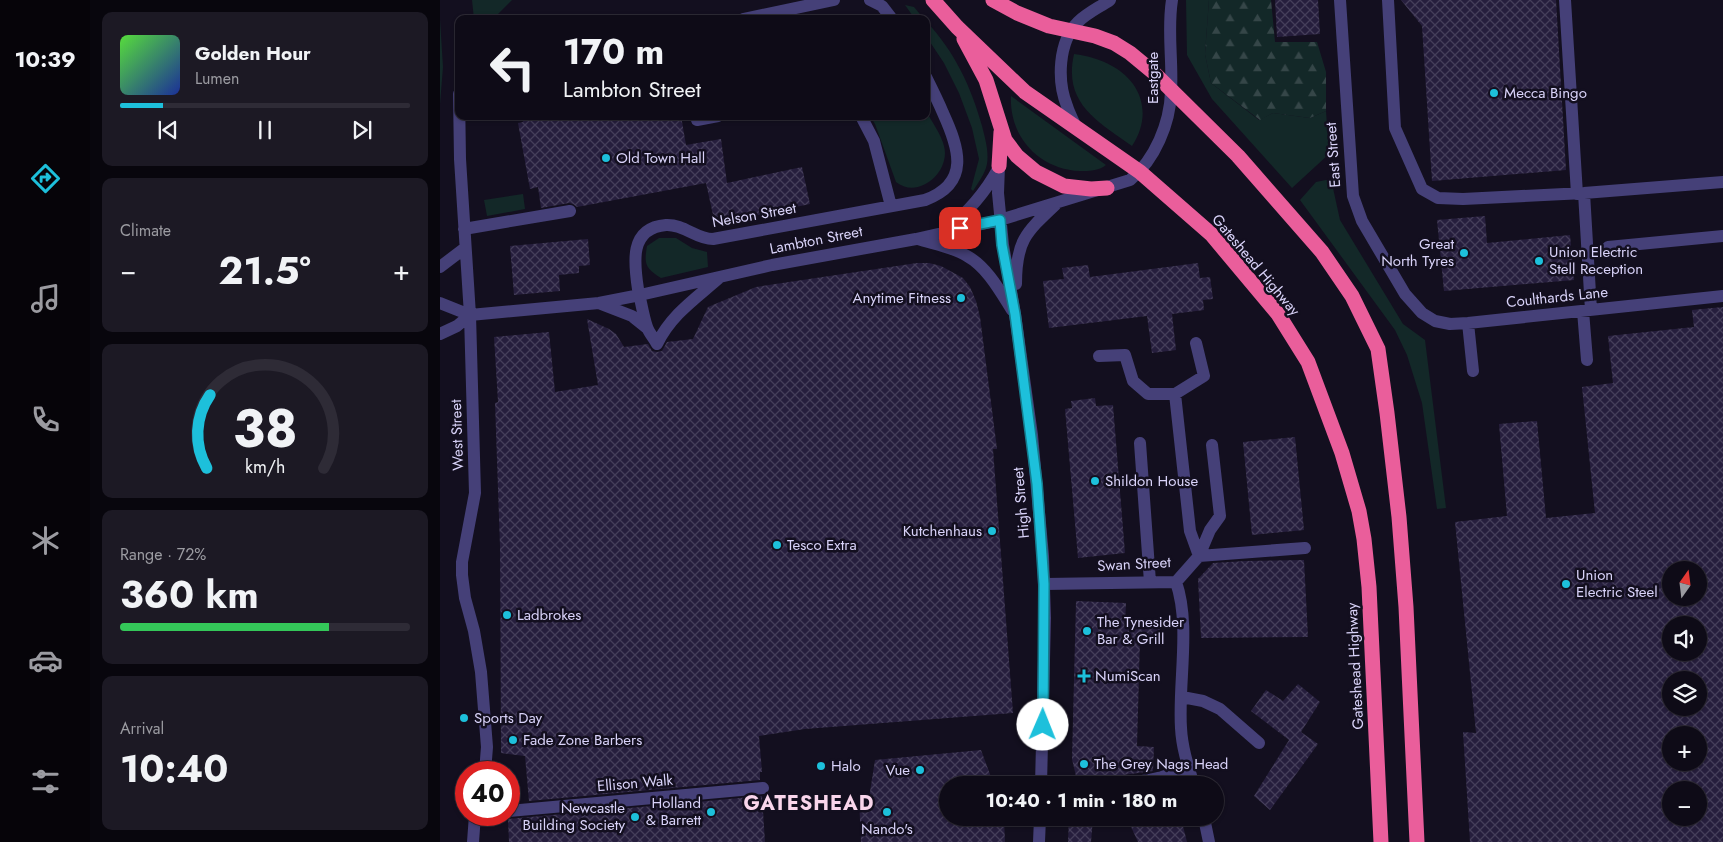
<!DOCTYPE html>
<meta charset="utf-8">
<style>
body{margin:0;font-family:Jost,sans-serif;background:#1c1924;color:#f1f3f6;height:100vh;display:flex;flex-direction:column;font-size:19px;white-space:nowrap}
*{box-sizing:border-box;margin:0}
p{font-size:16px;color:#9b9ba1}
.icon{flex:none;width:28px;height:28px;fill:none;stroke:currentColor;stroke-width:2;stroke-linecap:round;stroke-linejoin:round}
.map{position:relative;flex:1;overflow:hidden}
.panel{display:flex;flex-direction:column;gap:12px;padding:12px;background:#08060d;width:350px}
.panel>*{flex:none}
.banner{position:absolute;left:15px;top:15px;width:475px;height:105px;border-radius:10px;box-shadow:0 1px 4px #0004,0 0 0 1px #2e2b36;background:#0e0b17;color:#f1f3f6;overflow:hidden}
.needle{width:32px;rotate:14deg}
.tools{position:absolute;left:1222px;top:561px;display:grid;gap:10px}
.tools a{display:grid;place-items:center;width:45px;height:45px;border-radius:50%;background:#0e0b17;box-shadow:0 1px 4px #0004,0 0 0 1px #2e2b36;font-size:25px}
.speed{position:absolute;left:15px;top:761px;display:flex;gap:10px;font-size:25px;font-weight:700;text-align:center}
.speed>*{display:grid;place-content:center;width:65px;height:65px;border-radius:50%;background:#0e0b17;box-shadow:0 1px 4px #0004,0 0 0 1px #2e2b36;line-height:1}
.speed .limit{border:8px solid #d22;background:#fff;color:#111}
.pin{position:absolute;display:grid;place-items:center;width:42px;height:42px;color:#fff;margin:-21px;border-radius:10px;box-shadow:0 2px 8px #0006}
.me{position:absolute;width:55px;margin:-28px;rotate:1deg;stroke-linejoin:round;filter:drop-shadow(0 0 4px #0008)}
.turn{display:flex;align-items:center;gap:18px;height:105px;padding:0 25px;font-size:22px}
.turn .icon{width:65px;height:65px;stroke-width:2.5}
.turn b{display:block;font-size:35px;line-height:42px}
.big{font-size:38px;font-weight:700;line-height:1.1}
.panel .card{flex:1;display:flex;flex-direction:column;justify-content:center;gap:8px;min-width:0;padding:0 18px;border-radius:10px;background:#1c1924}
.panel .dial{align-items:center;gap:0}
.dial svg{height:130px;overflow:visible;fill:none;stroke:#2e2b36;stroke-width:7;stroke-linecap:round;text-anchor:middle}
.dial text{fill:#f1f3f6;stroke:none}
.song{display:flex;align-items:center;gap:15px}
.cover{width:60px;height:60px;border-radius:8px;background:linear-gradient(135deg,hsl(110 70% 55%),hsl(230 70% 35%))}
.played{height:5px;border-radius:2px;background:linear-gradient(90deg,#1dc0db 15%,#2e2b36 15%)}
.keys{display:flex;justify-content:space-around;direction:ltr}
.heat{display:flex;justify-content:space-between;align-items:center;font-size:28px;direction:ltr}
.charge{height:8px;border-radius:4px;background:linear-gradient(90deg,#34c759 72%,#2e2b36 0)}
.trip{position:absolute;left:499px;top:776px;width:285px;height:50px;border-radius:25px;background:#0e0b17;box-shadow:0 1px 4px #0004,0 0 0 1px #2e2b36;font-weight:700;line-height:50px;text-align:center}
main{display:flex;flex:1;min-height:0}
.dock{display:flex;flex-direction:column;width:90px;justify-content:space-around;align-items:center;background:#060409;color:#9b9ba1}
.dock .icon{width:35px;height:35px}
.dock .current{color:#1dc0db}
.dock b{font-size:22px;color:#f1f3f6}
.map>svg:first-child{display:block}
</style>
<main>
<nav class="dock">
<b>10:39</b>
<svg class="icon current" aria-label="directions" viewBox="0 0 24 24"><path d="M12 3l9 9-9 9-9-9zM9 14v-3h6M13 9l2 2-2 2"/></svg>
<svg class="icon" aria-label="music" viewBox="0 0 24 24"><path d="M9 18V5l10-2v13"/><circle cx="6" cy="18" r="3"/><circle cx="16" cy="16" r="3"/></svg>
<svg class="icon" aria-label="phone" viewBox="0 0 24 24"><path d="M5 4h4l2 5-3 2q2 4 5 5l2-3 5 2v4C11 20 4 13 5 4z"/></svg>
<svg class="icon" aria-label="climate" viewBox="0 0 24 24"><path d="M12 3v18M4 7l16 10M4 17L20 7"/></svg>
<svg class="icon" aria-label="car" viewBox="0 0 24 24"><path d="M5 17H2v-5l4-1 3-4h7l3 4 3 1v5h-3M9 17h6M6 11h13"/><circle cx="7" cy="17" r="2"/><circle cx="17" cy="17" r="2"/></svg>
<svg class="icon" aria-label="filters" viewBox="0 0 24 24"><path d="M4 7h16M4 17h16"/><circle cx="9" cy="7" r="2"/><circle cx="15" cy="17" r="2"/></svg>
</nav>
<section class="panel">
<div class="card">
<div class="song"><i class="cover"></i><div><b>Golden Hour</b><p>Lumen</p></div></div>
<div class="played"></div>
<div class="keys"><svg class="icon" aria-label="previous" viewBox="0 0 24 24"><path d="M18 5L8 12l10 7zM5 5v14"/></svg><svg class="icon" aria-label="pause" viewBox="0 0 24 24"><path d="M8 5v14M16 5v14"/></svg><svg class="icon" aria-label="next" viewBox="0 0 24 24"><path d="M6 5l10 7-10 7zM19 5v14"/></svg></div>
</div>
<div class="card"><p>Climate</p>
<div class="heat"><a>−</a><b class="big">21.5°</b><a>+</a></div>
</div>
<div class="card dial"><svg viewBox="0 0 100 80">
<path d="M14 69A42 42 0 1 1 86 69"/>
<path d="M14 69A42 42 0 0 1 16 24" stroke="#1dc0db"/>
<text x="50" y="56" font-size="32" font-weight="700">38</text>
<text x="50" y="72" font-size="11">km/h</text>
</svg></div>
<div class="card"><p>Range · 72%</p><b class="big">360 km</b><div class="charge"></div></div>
<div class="card"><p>Arrival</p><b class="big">10:40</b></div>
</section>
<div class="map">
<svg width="1283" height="842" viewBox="0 0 1283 842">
<defs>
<pattern id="forest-firs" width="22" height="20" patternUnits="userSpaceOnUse" patternTransform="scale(1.25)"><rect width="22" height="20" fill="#132828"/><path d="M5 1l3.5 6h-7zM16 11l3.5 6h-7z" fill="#354648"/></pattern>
<pattern id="building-cross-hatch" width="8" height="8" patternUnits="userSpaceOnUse" patternTransform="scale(1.25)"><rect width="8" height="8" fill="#261e3d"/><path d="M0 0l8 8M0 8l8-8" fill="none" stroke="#453e5a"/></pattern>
</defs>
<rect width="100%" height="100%" fill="#130f1f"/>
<!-- grass -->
<path fill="#132828" d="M 32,0 L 72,0 L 53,19 L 34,19 Z
M 746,0 L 769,0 L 765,54 L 771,83 L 819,120 L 833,113 L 870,118 L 886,111 L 889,154 L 852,188 L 772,99 L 747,55 Z
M 465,5 L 474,7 L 484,19 L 475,19 Z
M 0,19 L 3,67 L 0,104 Z
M 486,21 C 514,51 531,86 542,126 C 545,138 549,151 547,164 C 545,174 538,183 533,191 L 531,189 L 539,159 L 532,128 L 519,93 L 504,63 L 486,36 Z
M 634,54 C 648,56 660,59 672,66 C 703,83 712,116 692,146 C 657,121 623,103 634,54 Z
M 571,96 L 666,165 C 659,171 648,171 640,171 C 599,169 569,137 571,96 Z
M 486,111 C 492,122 501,134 504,146 C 511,172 478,200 456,182 L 435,124 L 430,116 L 486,116 Z
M 891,179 L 900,220 L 963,324 L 985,340 L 1006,508 L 997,509 L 982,403 L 967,355 L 955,330 L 860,200 L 876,182 Z
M 83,194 L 85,209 L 47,216 L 44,200 Z
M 219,238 L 236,238 L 252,248 L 267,252 L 268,267 L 221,278 C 205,268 204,264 207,246 Z"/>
<!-- forest -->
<path fill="url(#forest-firs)" d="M 769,0 L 831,0 L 835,42 L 877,42 L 886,72 L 886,111 L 870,118 L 833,113 L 820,120 L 771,83 L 765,54 Z"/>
<!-- building -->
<path fill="url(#building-cross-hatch)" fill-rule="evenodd" d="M 835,0 L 878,0 L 880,34 L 837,37 Z
M 961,0 L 1116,0 L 1126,170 L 992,181 L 982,26 Z
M 82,116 L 241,116 L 246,145 L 281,139 L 287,183 L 362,167 L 370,204 L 275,224 L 266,183 L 137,207 L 133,204 L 129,203 L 101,208 L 98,187 L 90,189 L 78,123 L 83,122 Z
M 1045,216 L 1047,243 L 1130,235 L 1134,280 L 1004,291 L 997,220 Z
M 148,239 L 150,265 L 139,266 L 139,273 L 119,275 L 120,291 L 74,295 L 70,246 Z
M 477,263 L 489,263 L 501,266 L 523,278 L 530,287 L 536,301 L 540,317 L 557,449 L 553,449 L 573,713 L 365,729 L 319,736 L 322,772 L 320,772 L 320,780 L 89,801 L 85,756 L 61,753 L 60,546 L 55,403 L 58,402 L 54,337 L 109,332 L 115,392 L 158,385 L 147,319 L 169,329 L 176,334 L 184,347 L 208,344 L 212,351 L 217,352 L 222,351 L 227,342 L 253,339 L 268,307 L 316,287 Z
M 758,263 L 760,278 L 770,277 L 773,299 L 763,300 L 764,310 L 732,314 L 736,350 L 712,353 L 707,316 L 609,328 L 603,281 L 624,279 L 622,268 L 648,265 L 650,277 Z
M 1283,307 L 1283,842 L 1030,842 L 1023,732 L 1036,733 L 1015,522 L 1067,516 L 1059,424 L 1097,421 L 1106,518 L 1155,513 L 1142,387 L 1173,383 L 1168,336 L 1254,327 L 1252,310 ZM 1231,570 L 1259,570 L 1259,598 L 1231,598 ZM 1231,625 L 1259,625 L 1259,652 L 1231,652 ZM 1231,680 L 1259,680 L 1259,708 L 1231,708 ZM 1231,735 L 1259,735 L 1259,762 L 1231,762 ZM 1231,790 L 1259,790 L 1259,818 L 1231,818 Z
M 655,398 L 656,406 L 673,405 L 685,553 L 638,558 L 625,409 L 632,408 L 631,401 Z
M 855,437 L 864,530 L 812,535 L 803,442 Z
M 864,560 L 868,637 L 761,638 L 758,579 L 773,563 L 805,561 Z
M 636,601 L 686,603 L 685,624 L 720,625 L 719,641 L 700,640 L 697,746 L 714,747 L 713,771 L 683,775 L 680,779 L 680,785 L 638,785 L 632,759 Z
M 858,684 L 880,702 L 861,732 L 878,744 L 830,810 L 814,796 L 849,740 L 811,711 L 826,690 L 843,701 Z
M 541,750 L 554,785 L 508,785 L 508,818 L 564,818 L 565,842 L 421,842 L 419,798 L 429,798 L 435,760 Z
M 322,796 L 325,842 L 69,842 L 68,819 Z
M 629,818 L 653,818 L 651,842 L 628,842 Z
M 687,818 L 741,818 L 747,842 L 698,842 Z"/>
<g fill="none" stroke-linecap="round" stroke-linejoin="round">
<!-- minor -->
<path stroke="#454078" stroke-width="12" d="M 430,0 L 442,6 L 452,19
M 900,0 L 913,196 L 922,221 L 965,294 L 982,313 L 995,321 L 1010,324 L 1028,323 L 1283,296
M 948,0 L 955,128 L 982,189 L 998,198 L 1023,199 L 1144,193 L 1283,182
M 1125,0 L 1137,194
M 303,19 L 394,0
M 19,94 L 20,159 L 30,315 L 35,493 L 22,562 L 22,575 L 25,598 L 34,631 L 41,672 L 47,747 L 45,772
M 256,116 L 257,120 L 278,116
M 421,116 L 434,141 L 451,206
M 636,127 C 633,120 629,113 627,106 C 617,81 618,42 638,22 C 647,13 660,7 670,0
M 559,166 L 558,193 L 563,245 L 575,314 L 592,435 L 603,556 L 605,618 L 601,785
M 1144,193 L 1151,310
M 24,229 L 130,211
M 505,231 C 526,214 545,193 558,169
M 478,239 C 494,244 513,247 527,256 C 547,267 560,291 572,310
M 1168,247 L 1283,236
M 0,267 L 25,248
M 279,278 C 255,299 231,315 217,344 C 214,338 209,333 207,327 C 203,315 201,301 198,289 C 194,263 189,228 226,225 C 244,224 256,239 273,239 L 485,200 C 531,183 519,148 503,113 C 498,101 492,89 486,77
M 576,284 C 576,242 585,233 615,205
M 0,303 L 30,315 L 159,303 L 200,295 L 332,265 L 476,239 L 560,220 L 690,180 C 715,160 730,123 731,92 C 733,61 727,31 732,0
M 161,304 L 192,316 L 207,328
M 1143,311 L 1147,360
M 1028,323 L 1033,371
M 0,334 L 17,326 L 30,315
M 756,343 L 764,376 L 735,394 L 750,531 L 759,556
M 659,356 L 685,355 L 693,381 L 708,394 L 735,394
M 700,443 L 710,582
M 759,556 L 770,530 L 780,516 L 772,445
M 736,582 C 751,625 738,683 741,728 C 742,748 748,766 754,785
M 605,584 L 736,582 L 759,556 L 865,548
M 742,697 L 763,701 L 780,709 L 819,743
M 687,782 C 711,782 726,776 748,768
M 69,811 L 323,788
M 764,818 L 769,842
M 33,842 L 35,815
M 599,842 L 600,818"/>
<!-- highway -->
<path stroke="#ea5e9b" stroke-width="15" d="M 493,0 L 517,27 L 585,92 L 700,172 L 771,234 L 838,314 L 868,362 L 902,453 L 919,511 L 924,539 L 929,587 L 941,842
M 553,0 L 577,13 L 609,26 L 655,36 L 674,43 L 690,53 L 713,72 L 798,156 L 882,252 L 912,296 L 938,349 L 947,413 L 959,517 L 966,607 L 977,842
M 524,39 L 546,80 L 565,140 L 577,156 L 596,172 L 624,186 L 651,189 L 667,188
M 559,166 L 561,132"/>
</g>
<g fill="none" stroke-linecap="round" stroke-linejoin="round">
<defs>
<path id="route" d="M 520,228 L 560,220 L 562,245 L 575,314 L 597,484 L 604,584 L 603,725"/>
</defs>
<!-- route casing -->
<use href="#route" stroke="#137d8e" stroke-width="12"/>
<!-- route -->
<use href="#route" stroke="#1dc0db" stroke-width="9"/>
</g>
<!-- markers -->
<g fill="#1dc0db" stroke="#130f1f" stroke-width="2">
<circle cx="1054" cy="93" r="5"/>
<circle cx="166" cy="158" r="5"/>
<circle cx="1024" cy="253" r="5"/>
<circle cx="1099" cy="261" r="5"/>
<circle cx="521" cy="298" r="5"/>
<circle cx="655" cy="481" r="5"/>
<circle cx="552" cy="531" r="5"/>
<circle cx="337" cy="545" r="5"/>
<circle cx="1126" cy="584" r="5"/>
<circle cx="67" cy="615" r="5"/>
<circle cx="647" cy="631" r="5"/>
<path d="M641.5 668.5h5v5h5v5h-5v5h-5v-5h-5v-5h5z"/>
<circle cx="24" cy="718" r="5"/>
<circle cx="73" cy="740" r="5"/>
<circle cx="644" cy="764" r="5"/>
<circle cx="381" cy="766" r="5"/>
<circle cx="480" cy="770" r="5"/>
<circle cx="271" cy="812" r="5"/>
<circle cx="447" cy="812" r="5"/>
<circle cx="195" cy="817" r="5"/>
</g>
<g text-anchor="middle" stroke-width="5" stroke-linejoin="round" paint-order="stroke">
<!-- street labels -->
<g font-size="15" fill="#d9d3f9" stroke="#130f1f">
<text transform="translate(713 78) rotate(-90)" y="5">Eastgate</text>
<text transform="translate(893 155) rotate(-94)" y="5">East Street</text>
<text transform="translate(314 215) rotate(-10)" y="5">Nelson Street</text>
<text transform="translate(376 240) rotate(-11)" y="5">Lambton Street</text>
<text transform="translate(816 265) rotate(50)" y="5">Gateshead Highway</text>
<text transform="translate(1117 297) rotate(-6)" y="5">Coulthards Lane</text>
<text transform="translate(17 435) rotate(-92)" y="5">West Street</text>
<text transform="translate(581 503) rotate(-95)" y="5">High Street</text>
<text transform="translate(694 564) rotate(-3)" y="5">Swan Street</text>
<text transform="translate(915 666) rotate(-93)" y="5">Gateshead Highway</text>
<text transform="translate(195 783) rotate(-5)" y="5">Ellison Walk</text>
</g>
<!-- poi labels -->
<g font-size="15" fill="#d9d3f9" stroke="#130f1f" text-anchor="start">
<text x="1064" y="98">Mecca Bingo</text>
<text x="176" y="163">Old Town Hall</text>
<text x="1014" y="249" text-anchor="end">Great<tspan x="1014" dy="17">North Tyres</tspan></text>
<text x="1109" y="257">Union Electric<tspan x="1109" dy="17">Stell Reception</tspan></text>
<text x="511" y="303" text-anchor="end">Anytime Fitness</text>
<text x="665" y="486">Shildon House</text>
<text x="542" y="536" text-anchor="end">Kutchenhaus</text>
<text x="347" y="550">Tesco Extra</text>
<text x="1136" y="580">Union<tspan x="1136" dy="17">Electric Steel</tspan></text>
<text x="77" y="620">Ladbrokes</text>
<text x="657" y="627">The Tynesider<tspan x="657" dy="17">Bar &amp; Grill</tspan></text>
<text x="655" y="681">NumiScan</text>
<text x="34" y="723">Sports Day</text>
<text x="83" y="745">Fade Zone Barbers</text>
<text x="654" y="769">The Grey Nags Head</text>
<text x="391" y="771">Halo</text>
<text x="470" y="775" text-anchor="end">Vue</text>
<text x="261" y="808" text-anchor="end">Holland<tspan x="261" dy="17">&amp; Barrett</tspan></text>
<text x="185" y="813" text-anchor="end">Newcastle<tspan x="185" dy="17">Building Society</tspan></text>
<text x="447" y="834" text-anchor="middle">Nando's</text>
</g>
<!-- district labels -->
<g font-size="20" font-weight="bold" letter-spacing="1" fill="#f9d5eb" stroke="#130f1f">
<text x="369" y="810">GATESHEAD</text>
</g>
</g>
</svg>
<div class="tools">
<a><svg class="needle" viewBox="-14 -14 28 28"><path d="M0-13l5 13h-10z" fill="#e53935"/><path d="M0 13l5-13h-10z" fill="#9b9ba1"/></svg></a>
<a><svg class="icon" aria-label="sound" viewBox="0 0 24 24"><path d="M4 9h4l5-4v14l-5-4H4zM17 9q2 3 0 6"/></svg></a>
<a><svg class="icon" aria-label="layers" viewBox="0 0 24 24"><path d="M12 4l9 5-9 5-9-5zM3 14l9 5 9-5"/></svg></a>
<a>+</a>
<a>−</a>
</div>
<div class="speed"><div class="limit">40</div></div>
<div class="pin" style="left:520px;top:228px;background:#d93025"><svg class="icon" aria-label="arrive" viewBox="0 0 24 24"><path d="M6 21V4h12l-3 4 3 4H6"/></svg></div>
<svg class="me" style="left:603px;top:725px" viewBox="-20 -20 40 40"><circle r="19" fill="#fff"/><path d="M0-13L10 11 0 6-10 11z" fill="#1dc0db"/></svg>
<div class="trip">10:40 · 1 min · 180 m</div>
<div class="banner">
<div class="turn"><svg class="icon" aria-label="left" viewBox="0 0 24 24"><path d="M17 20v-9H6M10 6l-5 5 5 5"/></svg><div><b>170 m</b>Lambton Street</div></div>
</div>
</div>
</main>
